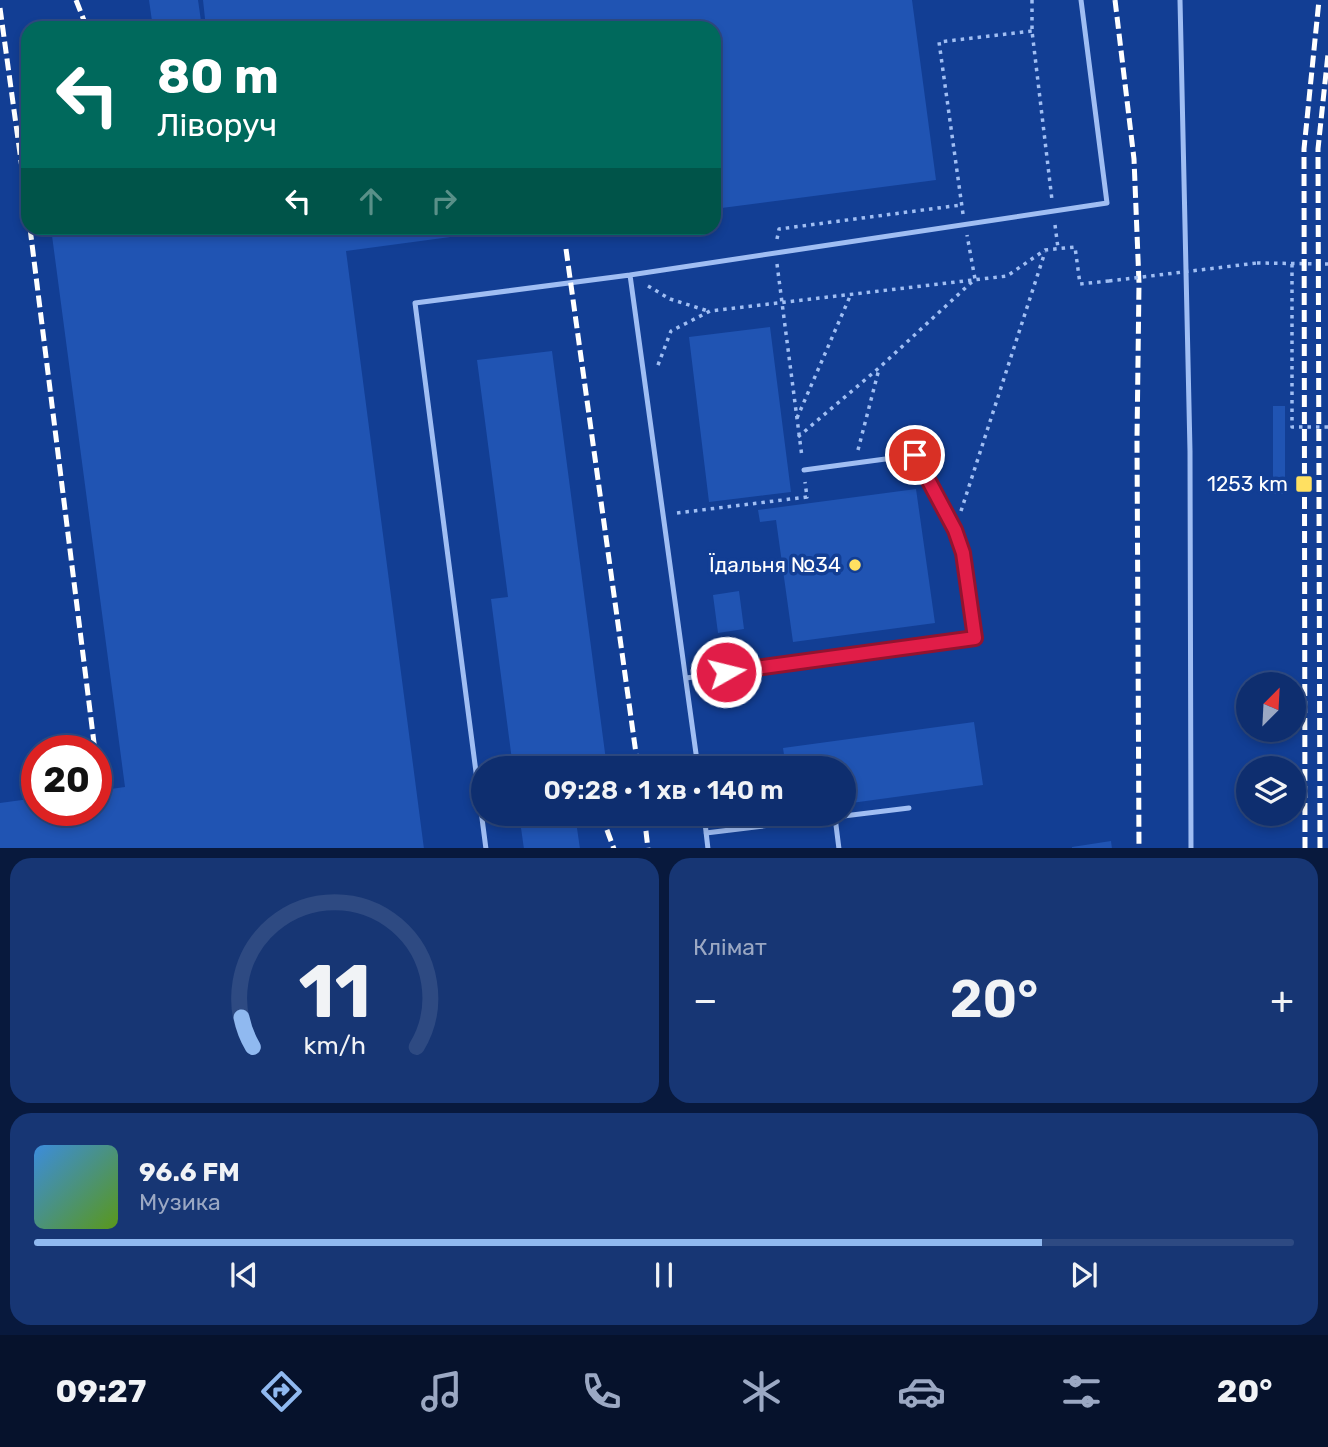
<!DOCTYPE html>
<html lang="uk">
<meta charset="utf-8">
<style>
body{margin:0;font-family:Rubik,sans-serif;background:#173674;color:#f1f3f6;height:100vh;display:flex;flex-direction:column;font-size:26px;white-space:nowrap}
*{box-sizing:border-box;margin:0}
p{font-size:23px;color:#9ba8c3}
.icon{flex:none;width:38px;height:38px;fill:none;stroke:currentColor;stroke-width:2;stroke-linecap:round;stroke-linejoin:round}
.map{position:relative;height:848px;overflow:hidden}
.details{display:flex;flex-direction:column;gap:10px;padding:10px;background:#08193d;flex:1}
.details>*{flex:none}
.guide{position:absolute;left:21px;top:21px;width:700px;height:214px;border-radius:21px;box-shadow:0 4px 10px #0003,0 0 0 2px #2e4a82;background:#00695c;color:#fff;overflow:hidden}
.needle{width:46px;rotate:24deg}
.controls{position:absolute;left:1236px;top:672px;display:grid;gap:14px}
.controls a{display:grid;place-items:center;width:70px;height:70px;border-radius:50%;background:#0e2e6f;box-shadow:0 4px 10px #0003,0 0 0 2px #2e4a82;font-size:35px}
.speed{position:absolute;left:21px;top:735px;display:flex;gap:14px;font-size:35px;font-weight:700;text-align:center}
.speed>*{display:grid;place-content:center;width:91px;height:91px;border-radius:50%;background:#0e2e6f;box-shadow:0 4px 10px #0003,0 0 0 2px #2e4a82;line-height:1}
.speed .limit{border:10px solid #d22;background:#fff;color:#111}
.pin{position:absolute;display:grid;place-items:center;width:60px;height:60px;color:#fff;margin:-30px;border:4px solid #fff;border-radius:50%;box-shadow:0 2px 7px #0007}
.me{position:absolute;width:77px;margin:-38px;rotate:82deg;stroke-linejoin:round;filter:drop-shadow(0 0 5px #0008)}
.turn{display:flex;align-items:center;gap:24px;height:147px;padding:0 21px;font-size:32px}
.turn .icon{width:91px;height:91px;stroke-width:2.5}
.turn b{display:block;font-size:49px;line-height:60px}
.lanes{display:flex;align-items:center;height:66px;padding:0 21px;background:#0003;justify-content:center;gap:35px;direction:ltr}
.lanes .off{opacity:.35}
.big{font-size:52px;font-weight:600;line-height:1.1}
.details .widget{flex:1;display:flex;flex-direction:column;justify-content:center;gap:10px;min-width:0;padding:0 24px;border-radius:21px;background:#173674}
.details .dial{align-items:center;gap:0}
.dial svg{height:182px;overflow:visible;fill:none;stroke:#2e4a82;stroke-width:7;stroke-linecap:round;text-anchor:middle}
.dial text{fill:#f1f3f6;stroke:none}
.song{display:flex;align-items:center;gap:21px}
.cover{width:84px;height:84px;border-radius:10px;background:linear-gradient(135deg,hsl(210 70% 55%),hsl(90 70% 35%))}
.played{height:7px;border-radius:4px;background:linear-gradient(90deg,#90b9f0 80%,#2e4a82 80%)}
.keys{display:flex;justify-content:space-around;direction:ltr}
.heat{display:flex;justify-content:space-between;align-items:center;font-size:38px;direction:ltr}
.details .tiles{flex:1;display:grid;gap:10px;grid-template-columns:1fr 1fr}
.widget:last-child{grid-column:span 2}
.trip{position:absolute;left:471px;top:756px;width:385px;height:70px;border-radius:35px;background:#0e2e6f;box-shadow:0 4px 10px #0003,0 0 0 2px #2e4a82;font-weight:600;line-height:70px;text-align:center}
.dock{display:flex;height:112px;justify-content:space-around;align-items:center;background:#06122c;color:#9ba8c3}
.dock .icon{width:49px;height:49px}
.dock .current{color:#90b9f0}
.dock b{font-size:32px;color:#f1f3f6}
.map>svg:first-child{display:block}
</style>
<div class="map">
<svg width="1328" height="849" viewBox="0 0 1328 849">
<rect width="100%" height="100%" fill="#123e94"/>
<!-- building -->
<path fill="#2054b3" d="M 149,0 L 198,0 L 202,28 L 153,28 Z
M 203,0 L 912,0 L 936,180 L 714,209 L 714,28 L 631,28 L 630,24 L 597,28 L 206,28 Z
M 51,228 L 518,228 L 346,251 L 424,849 L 0,849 L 0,803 L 37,798 L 37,810 L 96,810 L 96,791 L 125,787 Z
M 770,327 L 791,492 L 709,502 L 689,337 Z
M 552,351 L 607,768 L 513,768 L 491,599 L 508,597 L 477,360 Z
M 1273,406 L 1285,406 L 1285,494 L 1273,494 Z
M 916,489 L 935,623 L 793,642 L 776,520 L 760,522 L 758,510 Z
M 739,591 L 744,629 L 718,633 L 713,595 Z
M 974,722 L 983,785 L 844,804 L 844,768 L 786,768 L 783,748 Z
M 519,814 L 575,814 L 580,849 L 524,849 Z
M 1111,841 L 1112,849 L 1072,849 L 1072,847 Z"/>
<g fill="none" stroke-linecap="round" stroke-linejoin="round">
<!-- path -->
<path stroke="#a0bef3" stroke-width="3.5" stroke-dasharray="3.5 5" stroke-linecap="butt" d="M 1032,0 L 1032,31 L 1052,200
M 963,214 L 939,42 L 1032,31
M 1055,225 L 1058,248
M 777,239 L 779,229 L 961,205
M 1257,263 L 1328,264
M 777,264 L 802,457
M 1292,264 L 1292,427 L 1328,427
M 648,286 L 670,299 L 708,311
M 658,365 L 671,331 L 710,311 L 1007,276 L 1045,250 L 1075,247 L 1080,284 L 1109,281
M 797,418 L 851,294
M 798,437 L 880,367 L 975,279 L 967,235
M 858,450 L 879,369
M 961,511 L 1045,252
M 677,513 L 807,497 L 805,482"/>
<!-- service -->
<path stroke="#a0bef3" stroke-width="5" d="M 1180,0 L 1190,451 L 1191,849
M 630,275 L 698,768
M 686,678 L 975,638 L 963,553 L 955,530 L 915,455 L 804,470
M 704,814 L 708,849
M 835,817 L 839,849
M 706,833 L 909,808
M 486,849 L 415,303 L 630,275 L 1107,203 L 1081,0"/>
<!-- rail -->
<path stroke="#fff" stroke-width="5" stroke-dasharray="12 5" stroke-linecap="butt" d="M 76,0 L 87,28
M 1115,0 L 1134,159 L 1139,283 L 1137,439 L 1139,849
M 0,8 L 28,212
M 30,228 L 95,751
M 566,249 L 638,768
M 96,759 L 99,783
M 601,814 L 614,849
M 644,814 L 648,849
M 1305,849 L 1304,149 L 1319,0
M 1320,849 L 1318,149 L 1328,54"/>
<!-- path-bridge -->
<path stroke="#a0bef3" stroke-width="3.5" stroke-dasharray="3.5 5" stroke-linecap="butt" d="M 1109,281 L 1257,263"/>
</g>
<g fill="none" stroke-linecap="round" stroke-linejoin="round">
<defs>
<path id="route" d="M 726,672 L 975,638 L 963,553 L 955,530 L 915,455"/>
</defs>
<!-- route casing -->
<use href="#route" stroke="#92132f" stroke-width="18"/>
<!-- route -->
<use href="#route" stroke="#e11d48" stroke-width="12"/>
</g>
<!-- markers -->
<g fill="#ffe061" stroke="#123e94" stroke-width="2.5">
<rect x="1295" y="475" width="18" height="18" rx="3.5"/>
<circle cx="855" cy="565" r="7"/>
</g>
<g text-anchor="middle" stroke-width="7" stroke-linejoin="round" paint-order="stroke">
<!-- poi labels -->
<g font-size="21" fill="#fff" stroke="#123e94" text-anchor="end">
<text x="1288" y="491">1253 km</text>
<text x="841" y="572">Їдальня №34</text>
</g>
</g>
</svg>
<div class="controls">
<a><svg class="needle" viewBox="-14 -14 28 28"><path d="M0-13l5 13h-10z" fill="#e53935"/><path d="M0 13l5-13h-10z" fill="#9ba8c3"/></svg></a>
<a><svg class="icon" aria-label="layers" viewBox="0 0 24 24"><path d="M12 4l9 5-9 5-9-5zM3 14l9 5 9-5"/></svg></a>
</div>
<div class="speed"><div class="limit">20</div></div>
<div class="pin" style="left:915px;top:455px;background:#d93025"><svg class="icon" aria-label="arrive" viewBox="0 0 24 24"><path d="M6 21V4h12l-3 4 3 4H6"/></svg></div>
<svg class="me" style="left:726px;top:672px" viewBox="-20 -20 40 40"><circle r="17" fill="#e11d48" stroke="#fff" stroke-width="3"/><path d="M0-11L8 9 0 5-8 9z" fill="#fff"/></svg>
<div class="trip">09:28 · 1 хв · 140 m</div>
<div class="guide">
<div class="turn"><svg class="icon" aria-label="left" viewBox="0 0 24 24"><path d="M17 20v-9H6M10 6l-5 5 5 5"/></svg><div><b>80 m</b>Ліворуч</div></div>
<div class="lanes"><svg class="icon" aria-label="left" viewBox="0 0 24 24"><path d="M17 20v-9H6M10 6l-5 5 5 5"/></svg><svg class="icon off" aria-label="ahead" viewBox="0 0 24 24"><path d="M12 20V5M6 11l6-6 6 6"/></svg><svg class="icon off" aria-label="right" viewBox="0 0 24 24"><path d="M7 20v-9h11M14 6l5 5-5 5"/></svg></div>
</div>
</div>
<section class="details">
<div class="tiles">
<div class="widget dial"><svg viewBox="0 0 100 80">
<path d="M14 69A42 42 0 1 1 86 69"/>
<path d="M14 69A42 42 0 0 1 9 56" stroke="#90b9f0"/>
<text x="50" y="56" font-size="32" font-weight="700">11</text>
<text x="50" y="72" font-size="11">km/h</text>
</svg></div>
<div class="widget"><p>Клімат</p>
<div class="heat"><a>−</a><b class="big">20°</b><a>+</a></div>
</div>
<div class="widget">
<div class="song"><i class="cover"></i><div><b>96.6 FM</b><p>Музика</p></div></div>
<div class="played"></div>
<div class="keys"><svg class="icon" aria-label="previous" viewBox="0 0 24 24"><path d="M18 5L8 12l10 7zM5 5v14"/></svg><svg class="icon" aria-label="pause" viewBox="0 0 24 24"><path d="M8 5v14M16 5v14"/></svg><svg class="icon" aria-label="next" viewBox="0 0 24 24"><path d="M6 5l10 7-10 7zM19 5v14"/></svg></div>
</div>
</div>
</section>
<nav class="dock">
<b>09:27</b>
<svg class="icon current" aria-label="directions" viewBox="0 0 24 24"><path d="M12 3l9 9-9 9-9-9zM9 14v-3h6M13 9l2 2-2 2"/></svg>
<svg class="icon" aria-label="music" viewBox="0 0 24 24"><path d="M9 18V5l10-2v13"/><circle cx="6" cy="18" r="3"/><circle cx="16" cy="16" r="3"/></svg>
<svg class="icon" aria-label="phone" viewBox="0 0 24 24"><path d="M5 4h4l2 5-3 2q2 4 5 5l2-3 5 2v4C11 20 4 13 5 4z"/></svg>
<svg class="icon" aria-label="climate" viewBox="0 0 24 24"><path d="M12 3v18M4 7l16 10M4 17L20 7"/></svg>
<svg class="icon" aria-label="car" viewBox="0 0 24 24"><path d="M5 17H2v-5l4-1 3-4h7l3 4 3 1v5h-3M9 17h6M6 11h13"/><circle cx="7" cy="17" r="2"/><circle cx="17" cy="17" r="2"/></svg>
<svg class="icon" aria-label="filters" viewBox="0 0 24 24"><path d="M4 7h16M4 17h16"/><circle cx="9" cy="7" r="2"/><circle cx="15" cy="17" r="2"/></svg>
<b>20°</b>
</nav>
